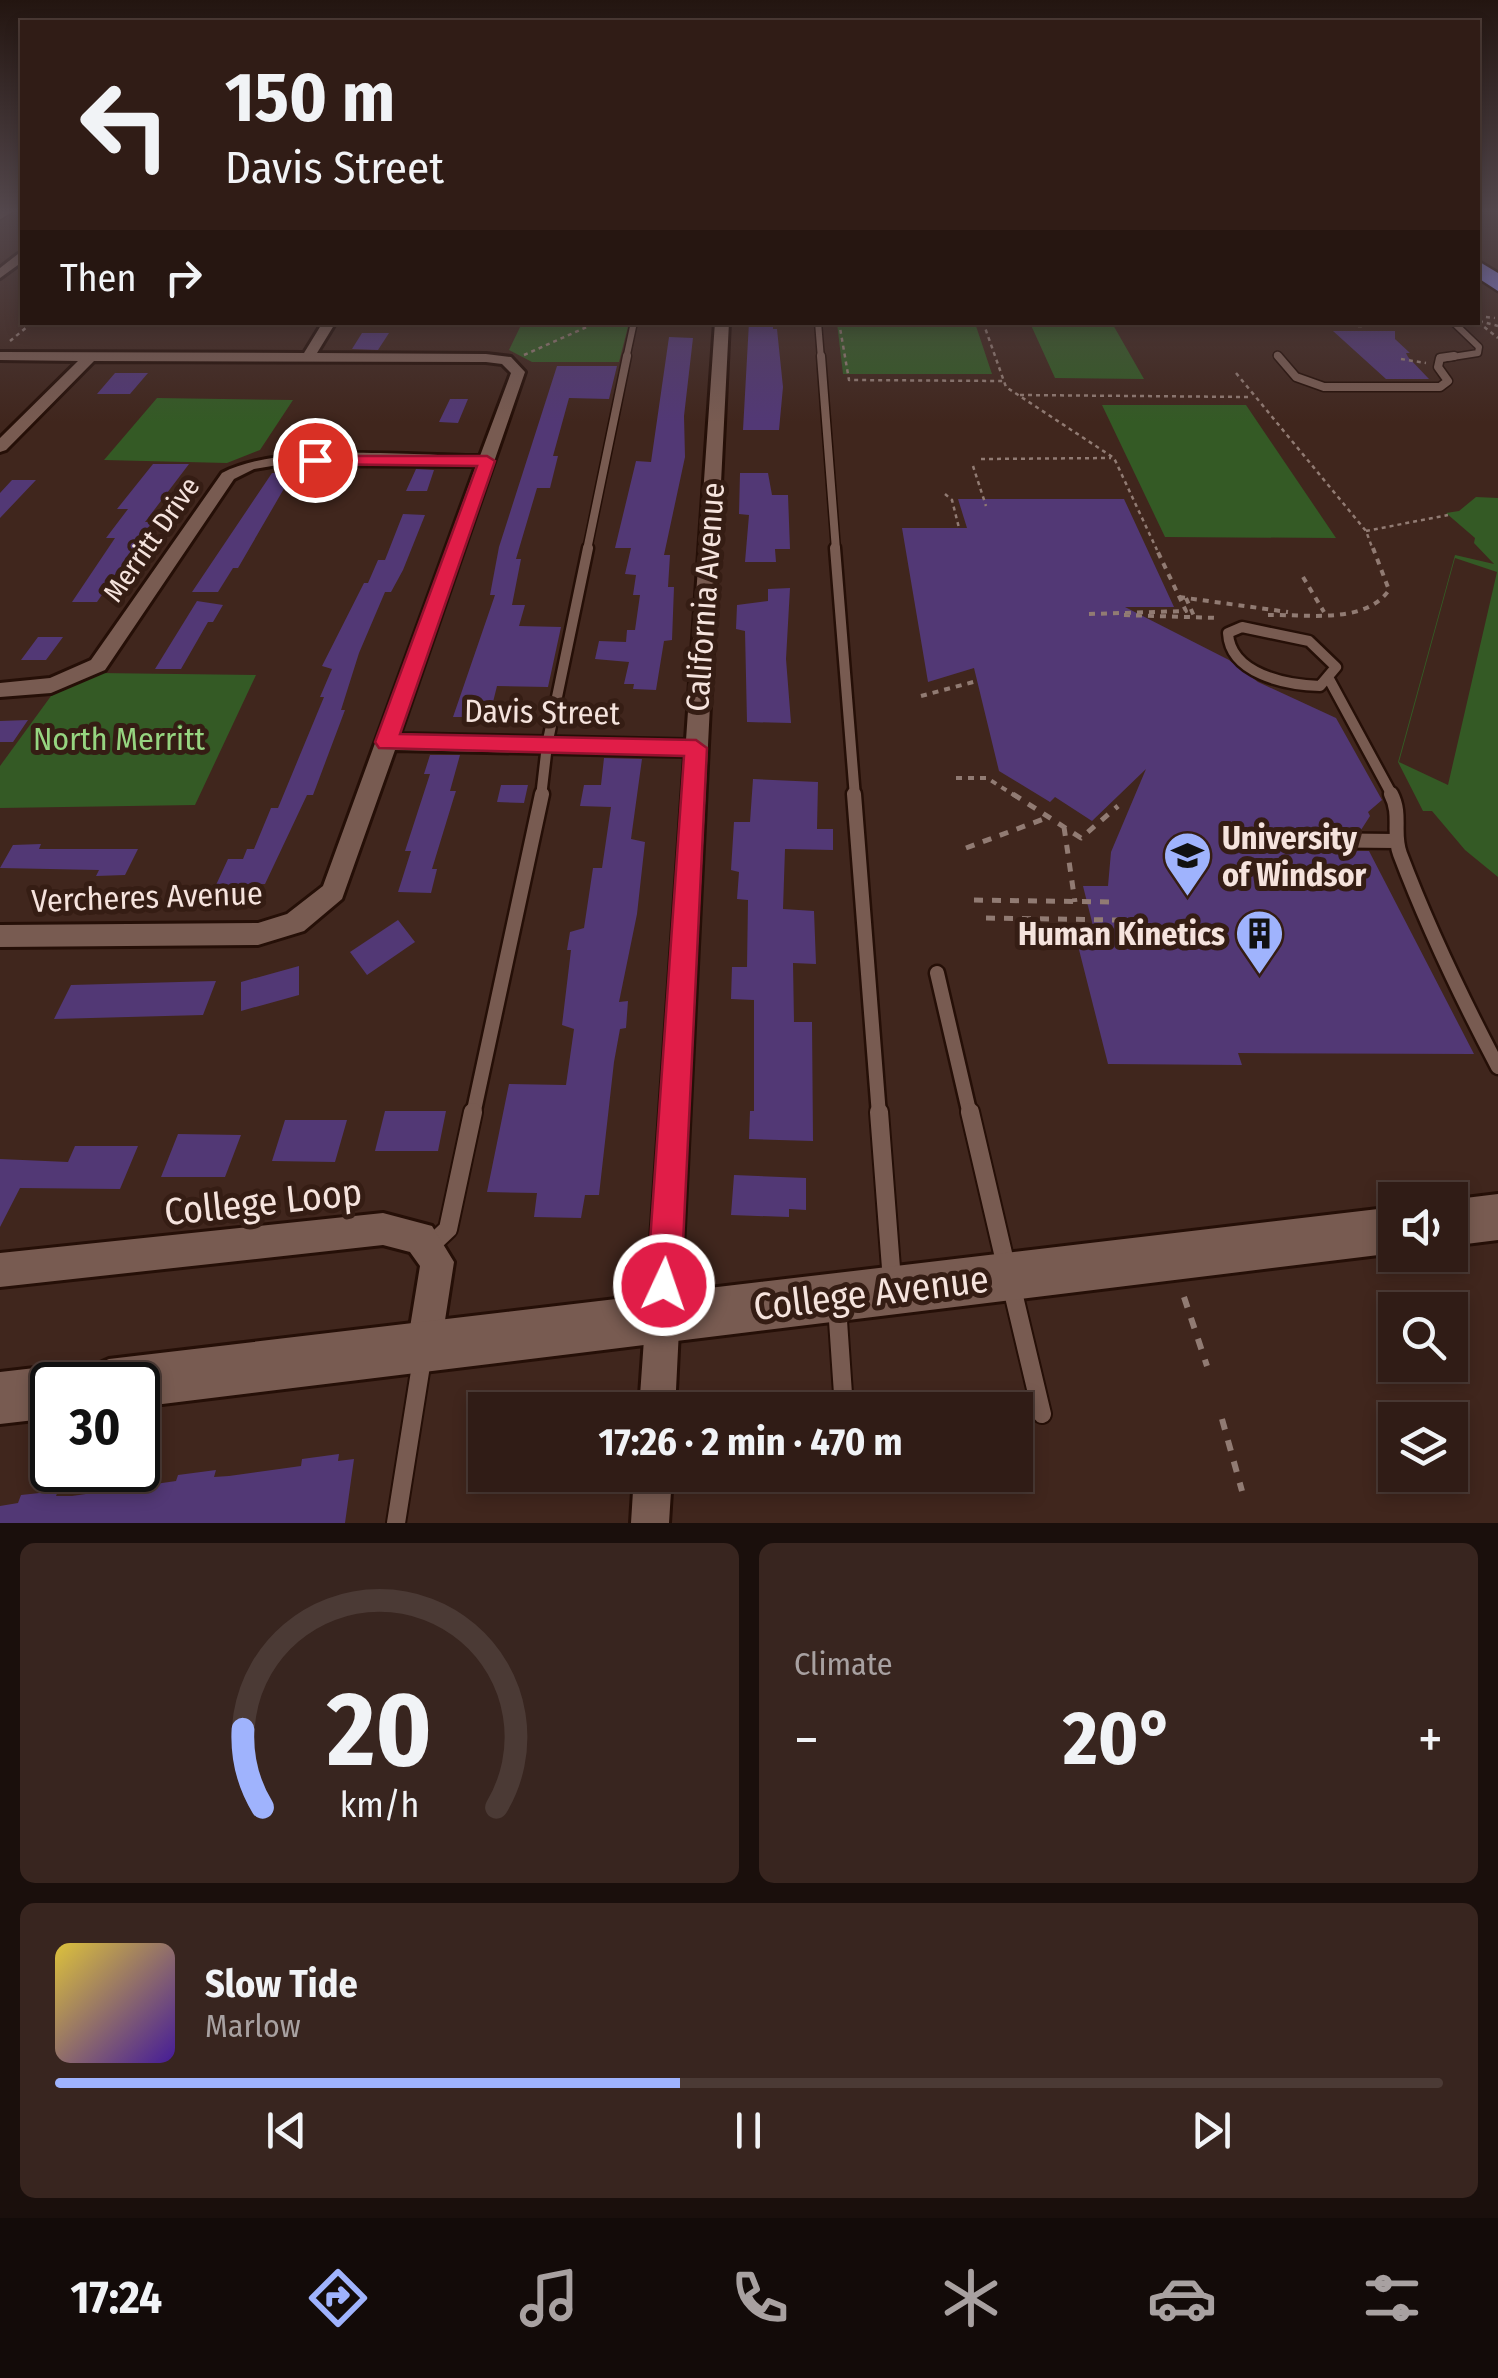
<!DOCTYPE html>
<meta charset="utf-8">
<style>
body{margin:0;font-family:"Fira Sans Condensed",sans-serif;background:#38251f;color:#f1f3f6;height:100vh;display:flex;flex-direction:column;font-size:38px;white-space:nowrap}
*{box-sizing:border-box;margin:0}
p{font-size:32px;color:#a8a1a1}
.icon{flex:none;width:55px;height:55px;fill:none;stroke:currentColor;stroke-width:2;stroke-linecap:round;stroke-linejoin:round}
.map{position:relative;height:1523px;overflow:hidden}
.drawer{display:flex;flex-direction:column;gap:20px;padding:20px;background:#1a0f0c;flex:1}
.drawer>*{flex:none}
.banner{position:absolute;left:20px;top:20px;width:1460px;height:305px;border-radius:0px;box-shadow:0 5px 15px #0003,0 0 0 2px #4b3a35;background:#301c16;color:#f1f3f6;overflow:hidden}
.controls{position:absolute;left:1378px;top:1182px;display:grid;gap:20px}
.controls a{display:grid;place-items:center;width:90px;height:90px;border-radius:0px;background:#301c16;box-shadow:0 5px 15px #0003,0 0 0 2px #4b3a35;font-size:50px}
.speed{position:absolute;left:30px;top:1362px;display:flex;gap:20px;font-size:50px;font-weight:700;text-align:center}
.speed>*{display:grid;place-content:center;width:130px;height:130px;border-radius:50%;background:#301c16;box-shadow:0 5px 15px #0003,0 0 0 2px #4b3a35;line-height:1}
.speed .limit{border:5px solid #111;border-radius:15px;background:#fff;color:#111}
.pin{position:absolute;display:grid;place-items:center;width:85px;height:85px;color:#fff;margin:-42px;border:5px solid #fff;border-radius:50%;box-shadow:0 2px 10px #0007}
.me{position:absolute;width:110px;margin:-55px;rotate:3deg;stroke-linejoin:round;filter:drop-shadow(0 0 8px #0008)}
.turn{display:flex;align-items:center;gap:35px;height:210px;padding:0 40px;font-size:45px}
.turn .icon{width:130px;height:130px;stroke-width:2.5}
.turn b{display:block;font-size:70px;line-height:85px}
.then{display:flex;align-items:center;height:95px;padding:0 40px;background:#0003;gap:20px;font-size:38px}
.big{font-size:75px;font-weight:700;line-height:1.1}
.drawer .card{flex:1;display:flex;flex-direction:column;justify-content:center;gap:15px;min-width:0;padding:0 35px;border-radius:15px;background:#38251f}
.drawer .dial{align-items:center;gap:0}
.dial svg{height:260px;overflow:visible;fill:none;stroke:#4b3a35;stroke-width:7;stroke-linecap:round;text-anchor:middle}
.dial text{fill:#f1f3f6;stroke:none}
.song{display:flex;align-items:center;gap:30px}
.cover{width:120px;height:120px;border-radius:15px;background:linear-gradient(135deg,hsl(50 70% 55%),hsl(260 70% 35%))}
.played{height:10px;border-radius:5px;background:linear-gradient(90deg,#9fb3fd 45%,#4b3a35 45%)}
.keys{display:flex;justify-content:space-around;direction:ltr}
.heat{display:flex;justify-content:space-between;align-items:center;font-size:55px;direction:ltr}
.drawer .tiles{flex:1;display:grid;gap:20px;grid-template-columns:1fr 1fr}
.card:last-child{grid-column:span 2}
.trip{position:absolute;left:468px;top:1392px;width:565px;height:100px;border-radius:0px;background:#301c16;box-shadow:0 5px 15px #0003,0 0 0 2px #4b3a35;font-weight:700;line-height:100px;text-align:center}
.tabs{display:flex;height:160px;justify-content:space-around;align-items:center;background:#130b09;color:#a8a1a1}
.tabs .icon{width:70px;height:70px}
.tabs .selected{color:#9fb3fd}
.tabs b{font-size:45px;color:#f1f3f6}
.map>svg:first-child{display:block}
</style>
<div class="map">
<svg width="1498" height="1523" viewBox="0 0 1498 1523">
<rect width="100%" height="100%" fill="#40261d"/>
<!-- green -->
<path fill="#345a25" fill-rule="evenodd" d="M 522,323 L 522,322 L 629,323 L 619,362 L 532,362 L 509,350 Z
M 837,323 L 975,323 L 992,374 L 843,374 Z
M 1030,323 L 1112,323 L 1144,379 L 1055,378 Z
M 157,398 L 293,400 L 260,450 L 227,463 L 104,460 Z
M 1102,405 L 1246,405 L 1336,538 L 1165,537 Z
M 1476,497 L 1498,498 L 1498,877 L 1465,850 L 1432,811 L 1423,811 L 1398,762 L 1455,555 L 1494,564 L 1474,543 L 1475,538 L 1446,513 L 1459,511 ZM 1455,558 L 1497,572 L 1448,785 L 1399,762 Z
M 99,673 L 256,675 L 195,805 L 0,808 L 0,766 L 51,696 Z"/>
<!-- building -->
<path fill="#523875" d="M 749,322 L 773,322 L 773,329 L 777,329 L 783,387 L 779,430 L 743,430 Z
M 1333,331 L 1395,331 L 1395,339 L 1410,353 L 1406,353 L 1408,357 L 1429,379 L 1386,379 Z
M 362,333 L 389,333 L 378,350 L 352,349 Z
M 669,337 L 693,338 L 684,416 L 685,457 L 664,555 L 670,555 L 668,587 L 674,587 L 672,640 L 664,641 L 656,690 L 633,689 L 634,684 L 624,684 L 629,662 L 595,659 L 599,641 L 626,642 L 627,630 L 635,630 L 640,595 L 633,595 L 636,575 L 625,574 L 631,548 L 615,548 L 636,461 L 651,462 Z
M 557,366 L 617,366 L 609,399 L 569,398 L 553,456 L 558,456 L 550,488 L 537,488 L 516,559 L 521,559 L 512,605 L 525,605 L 519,626 L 561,627 L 548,687 L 497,686 L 493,702 L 484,702 L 480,717 L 453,717 L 495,595 L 490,595 L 499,547 Z
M 115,373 L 148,373 L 130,394 L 97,394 Z
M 450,399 L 468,399 L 458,423 L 439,422 Z
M 153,464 L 189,464 L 145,522 L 152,522 L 97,602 L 72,602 L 115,538 L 106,538 L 128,509 L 117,509 Z
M 416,469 L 434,470 L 427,491 L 406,491 Z
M 272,473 L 293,473 L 238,568 L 233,568 L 218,592 L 192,592 Z
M 740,473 L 768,473 L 772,495 L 788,495 L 790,549 L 775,549 L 776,562 L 745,562 L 749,515 L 739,514 Z
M 12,480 L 36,480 L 0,518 L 0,493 Z
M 958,499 L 1124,499 L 1174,607 L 1125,607 L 1229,660 L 1258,682 L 1336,718 L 1382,800 L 1368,812 L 1370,816 L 1361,830 L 1298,830 L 1290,834 L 1289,844 L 1299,851 L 1369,851 L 1474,1054 L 1238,1053 L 1242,1065 L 1108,1064 L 1073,926 L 1093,926 L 1083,886 L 1108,886 L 1111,852 L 1146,769 L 1092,821 L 1055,797 L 1050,802 L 999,771 L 974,668 L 928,682 L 902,528 L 967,528 Z
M 403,514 L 425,515 L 403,570 L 391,592 L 385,592 L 359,653 L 341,710 L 345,710 L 313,795 L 307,795 L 265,884 L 216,885 L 228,859 L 243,859 L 247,849 L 254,849 L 271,808 L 278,808 L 324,697 L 320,697 L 332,669 L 322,666 L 364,583 L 368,583 L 378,560 L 385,560 Z
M 790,588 L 786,659 L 791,723 L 747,722 L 745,631 L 736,629 L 737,605 L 768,601 L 768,589 Z
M 197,601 L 223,605 L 213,622 L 208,622 L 181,669 L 155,669 Z
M 38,637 L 63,637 L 46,660 L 21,660 Z
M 28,720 L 13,742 L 0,742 L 0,721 Z
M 430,755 L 460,755 L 450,791 L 456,791 L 454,797 L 432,869 L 437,869 L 431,893 L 398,892 L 411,851 L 405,851 L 430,774 L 424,774 Z
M 604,758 L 642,759 L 631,839 L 645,842 L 637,914 L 619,1002 L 628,1001 L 626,1028 L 620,1029 L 614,1062 L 599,1195 L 585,1195 L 581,1218 L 534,1217 L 537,1193 L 487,1192 L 509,1084 L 566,1085 L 574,1029 L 562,1025 L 571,950 L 567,950 L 570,932 L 584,928 L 593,868 L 602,868 L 611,807 L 580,806 L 584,785 L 601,785 Z
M 753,779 L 818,782 L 817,829 L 833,829 L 833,850 L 785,849 L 783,909 L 814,911 L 816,964 L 793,963 L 794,1022 L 812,1022 L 813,1141 L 749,1139 L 750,1111 L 754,1111 L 754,1000 L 731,999 L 732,967 L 747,967 L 748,900 L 737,899 L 739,872 L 731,870 L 734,822 L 750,822 Z
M 501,785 L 528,785 L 524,803 L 497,802 Z
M 41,844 L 39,849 L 138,849 L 125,875 L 96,876 L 99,870 L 0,868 L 13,845 Z
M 398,920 L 415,942 L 367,975 L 350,952 Z
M 299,966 L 299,995 L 241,1011 L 241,982 Z
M 216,981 L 203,1015 L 54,1019 L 71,985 Z
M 385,1111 L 446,1111 L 438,1151 L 375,1151 Z
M 285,1120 L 347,1120 L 335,1162 L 272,1161 Z
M 178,1134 L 241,1135 L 225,1177 L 161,1177 Z
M 75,1146 L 138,1146 L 120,1189 L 20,1188 L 0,1227 L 0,1159 L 68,1162 Z
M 734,1175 L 806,1178 L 806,1210 L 789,1209 L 789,1217 L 731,1215 Z
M 339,1454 L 338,1461 L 354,1459 L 345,1523 L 0,1523 L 0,1506 L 18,1503 L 21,1495 L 58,1491 L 56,1496 L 72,1496 L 176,1481 L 178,1475 L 216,1470 L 214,1477 L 229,1476 L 301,1466 L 302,1459 Z"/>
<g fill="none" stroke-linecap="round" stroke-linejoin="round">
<defs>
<path id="lane-far4" d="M 0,216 L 11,209
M 818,322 L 821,359
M 1277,355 L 1280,359
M 626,359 L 634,322
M 1440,359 L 1478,353 L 1479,347 L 1453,322"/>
<path id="lane-far3" d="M 821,356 L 836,550
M 1278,356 L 1296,377 L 1324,387 L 1440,387 L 1448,381 L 1438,367 L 1440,358 L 1454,356
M 587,550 L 627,356"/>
<path id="lane-far2" d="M 835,548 L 855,797
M 1242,627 L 1309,641 L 1336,667 L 1320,686 C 1286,685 1230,674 1228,633 Z
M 1329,679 L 1393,797
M 541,797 L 547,745 L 588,548"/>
<path id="lane-far1" d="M 854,794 L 879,1115
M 1391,794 C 1402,815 1392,833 1400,854 C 1428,928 1461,997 1498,1067
M 1299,840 L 1395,841
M 937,973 L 970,1115
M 473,1115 L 542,794"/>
<path id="lane" d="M 879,1112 L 892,1281
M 970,1112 L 1006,1266
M 430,1246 L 448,1229 L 473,1112
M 1012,1288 L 1042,1414
M 837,1306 L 843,1394
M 396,1523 L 422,1359"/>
<path id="street" d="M 18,254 L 22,254 L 22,262 L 0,278 L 0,268 Z
M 323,322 L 336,322 L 317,353 L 486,354 L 511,357 L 525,372 L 400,734 L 686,740 L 715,322 L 729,322 L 675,1410 L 639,1410 L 685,756 L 395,750 L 342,899 L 304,931 L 258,945 L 0,947 L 0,925 L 258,923 L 287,914 L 323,886 L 476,466 L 278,465 L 254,469 L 234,479 L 105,670 L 51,693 L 0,697 L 0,683 L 50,678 L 91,660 L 222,473 C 280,442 411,456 480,456 L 511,373 L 502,364 L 486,362 L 94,361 L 6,450 L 0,452 L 0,438 L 78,361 L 0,360 L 0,352 L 304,353 Z
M 383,1213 L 432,1226 L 454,1262 L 441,1346 L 436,1358 L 424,1363 L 412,1358 L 407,1346 L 420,1266 L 410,1252 L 383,1245 L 0,1287 L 0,1253 Z
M 634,1475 L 672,1475 L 669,1523 L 631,1523 Z"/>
<path id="secondary" d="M 1498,1194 L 1498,1240 L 1450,1246 L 1449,1200 Z
M 1395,1207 L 1395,1253 L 138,1407 L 138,1385 L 83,1385 L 91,1367 L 109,1359 Z
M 52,1366 L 70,1374 L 75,1385 L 52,1385 L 52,1418 L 0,1424 L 0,1372 Z"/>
<path id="highway" d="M 1478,261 L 1498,273 L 1498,291 L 1478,278 Z"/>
</defs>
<!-- lane-far4 casing -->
<use href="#lane-far4" stroke="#250f07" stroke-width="9"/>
<!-- lane-far3 casing -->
<use href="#lane-far3" stroke="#250f07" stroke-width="11"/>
<!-- lane-far2 casing -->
<use href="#lane-far2" stroke="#250f07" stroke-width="15"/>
<!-- lane-far1 casing -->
<use href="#lane-far1" stroke="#250f07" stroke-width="19"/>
<!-- lane casing -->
<use href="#lane" stroke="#250f07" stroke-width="22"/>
<!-- street casing -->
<use href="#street" stroke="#250f07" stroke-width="6"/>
<!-- secondary casing -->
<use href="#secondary" stroke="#250f07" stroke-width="6"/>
<!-- highway casing -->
<use href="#highway" stroke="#250f07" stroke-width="5"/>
<!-- path-far3 -->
<path stroke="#917b73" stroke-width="2.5" stroke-dasharray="4 4" stroke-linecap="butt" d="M 1478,316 L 1495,318
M 1479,321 L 1498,326
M 839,322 L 849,380 L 1004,381
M 983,322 L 1006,387 L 1114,458 L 1157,550
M 1478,322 L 1498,338
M 1286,324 L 1362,326 L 1359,322
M 10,341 L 33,322
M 524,355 L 598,322
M 1401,359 L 1426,363
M 1236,373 L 1366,531 L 1373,550
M 1020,395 L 1250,397
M 981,459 L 1111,458
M 973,466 L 986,506
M 945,494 L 952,500 L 959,528
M 1366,531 L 1448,515"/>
<!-- path-far2 -->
<path stroke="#917b73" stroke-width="4" stroke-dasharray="6 6" stroke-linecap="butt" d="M 1303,577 L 1324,612
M 1179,597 L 1288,612
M 1186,598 L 1194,616
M 1089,614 L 1186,611 L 1156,548
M 1124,615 L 1219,618
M 1268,615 C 1305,614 1365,625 1389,590 L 1373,548
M 921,696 L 977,681
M 956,778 L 987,778 L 1017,797"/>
<!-- path-far1 -->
<path stroke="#917b73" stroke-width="5" stroke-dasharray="9 9" stroke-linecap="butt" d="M 1013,794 L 1081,838 L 1118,806
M 1064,827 L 1075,902
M 966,848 L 1049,817
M 974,900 L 1112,902
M 986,918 L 1118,920"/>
<!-- path -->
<path stroke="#917b73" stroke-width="6" stroke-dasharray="11 11" stroke-linecap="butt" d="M 1184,1297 L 1207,1366
M 1222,1419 L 1242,1491"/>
<!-- lane-far4 -->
<use href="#lane-far4" stroke="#785b51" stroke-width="6"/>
<!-- lane-far3 -->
<use href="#lane-far3" stroke="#785b51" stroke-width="8"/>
<!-- lane-far2 -->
<use href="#lane-far2" stroke="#785b51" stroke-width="10"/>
<!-- lane-far1 -->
<use href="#lane-far1" stroke="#785b51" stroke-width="14"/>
<!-- lane -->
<use href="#lane" stroke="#785b51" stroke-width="18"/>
<!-- street -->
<use href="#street" fill="#785b51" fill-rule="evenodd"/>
<!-- secondary -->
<use href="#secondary" fill="#785b51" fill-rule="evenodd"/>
<!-- highway -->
<use href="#highway" fill="#8885ee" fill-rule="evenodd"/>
</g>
<!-- sky -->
<linearGradient id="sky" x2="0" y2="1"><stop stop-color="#231510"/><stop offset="0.5" stop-color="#53474c"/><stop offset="1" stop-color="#53474c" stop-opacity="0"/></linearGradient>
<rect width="1498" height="422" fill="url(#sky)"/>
<!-- route -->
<path fill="#e11d48" stroke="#92132f" stroke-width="2.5" d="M 315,456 L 487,456 L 495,461 L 400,734 L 696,740 L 707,748 L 681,1285 L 676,1297 L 664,1302 L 652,1297 L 647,1285 L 684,756 L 379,748 L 375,742 L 477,466 L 309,464 L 309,457 Z"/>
<!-- icons -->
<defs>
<symbol id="university-pin" viewBox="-11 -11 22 30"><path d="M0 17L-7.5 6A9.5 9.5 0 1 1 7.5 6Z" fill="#9fb3fd" stroke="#351d14"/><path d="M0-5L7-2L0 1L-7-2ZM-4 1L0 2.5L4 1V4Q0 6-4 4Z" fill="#111"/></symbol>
<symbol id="building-pin" viewBox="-11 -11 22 30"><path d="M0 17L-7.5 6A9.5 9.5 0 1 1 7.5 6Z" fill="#9fb3fd" stroke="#351d14"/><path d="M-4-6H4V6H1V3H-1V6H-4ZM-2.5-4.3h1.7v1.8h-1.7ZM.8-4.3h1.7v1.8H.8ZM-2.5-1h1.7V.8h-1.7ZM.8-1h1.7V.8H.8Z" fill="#111"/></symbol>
</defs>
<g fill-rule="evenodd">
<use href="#university-pin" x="1160" y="828" width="55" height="75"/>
<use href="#building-pin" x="1232" y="906" width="55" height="75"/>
</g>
<g text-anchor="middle" stroke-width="10" stroke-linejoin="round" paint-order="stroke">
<!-- far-street labels -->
<g font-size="28" fill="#f5e3dd" stroke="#351d14">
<text transform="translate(151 539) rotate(-55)" y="10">Merritt Drive</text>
</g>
<!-- street labels -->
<g font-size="32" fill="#f5e3dd" stroke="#351d14">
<text transform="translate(705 597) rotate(-86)" y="11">California Avenue</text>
<text transform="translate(542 712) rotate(1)" y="11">Davis Street</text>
<text transform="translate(147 897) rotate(-2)" y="11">Vercheres Avenue</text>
</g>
<!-- park labels -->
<g font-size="32" fill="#96d580" stroke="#351d14">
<text x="119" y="750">North Merritt</text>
</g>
<!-- poi labels -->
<g font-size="32" font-weight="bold" fill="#f5e3dd" stroke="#351d14" text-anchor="start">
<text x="1222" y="849">University<tspan x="1222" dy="37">of Windsor</tspan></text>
<text x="1225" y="945" text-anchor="end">Human Kinetics</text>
</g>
<!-- near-street labels -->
<g font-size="38" fill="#f5e3dd" stroke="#351d14">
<text transform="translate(263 1202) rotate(-6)" y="13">College Loop</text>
<text transform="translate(871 1293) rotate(-7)" y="13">College Avenue</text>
</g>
</g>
</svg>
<div class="controls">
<a><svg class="icon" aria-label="sound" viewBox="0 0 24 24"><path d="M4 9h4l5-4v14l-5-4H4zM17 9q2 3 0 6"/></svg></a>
<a><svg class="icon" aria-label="search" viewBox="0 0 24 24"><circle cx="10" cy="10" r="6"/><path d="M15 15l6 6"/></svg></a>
<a><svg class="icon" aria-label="layers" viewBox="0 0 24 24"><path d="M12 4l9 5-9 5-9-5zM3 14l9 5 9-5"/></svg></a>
</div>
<div class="speed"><div class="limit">30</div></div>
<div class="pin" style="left:315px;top:460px;background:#d93025"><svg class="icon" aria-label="arrive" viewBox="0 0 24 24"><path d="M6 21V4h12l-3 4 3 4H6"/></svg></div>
<svg class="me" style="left:664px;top:1285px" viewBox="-20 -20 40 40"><circle r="17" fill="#e11d48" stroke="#fff" stroke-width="3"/><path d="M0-11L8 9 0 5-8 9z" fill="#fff"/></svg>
<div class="trip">17:26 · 2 min · 470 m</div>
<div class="banner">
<div class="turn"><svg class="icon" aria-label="left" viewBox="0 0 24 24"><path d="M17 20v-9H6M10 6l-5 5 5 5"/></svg><div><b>150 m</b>Davis Street</div></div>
<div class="then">Then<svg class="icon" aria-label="right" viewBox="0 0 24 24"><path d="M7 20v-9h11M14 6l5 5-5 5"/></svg></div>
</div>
</div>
<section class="drawer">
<div class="tiles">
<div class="card dial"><svg viewBox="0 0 100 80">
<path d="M14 69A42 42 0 1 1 86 69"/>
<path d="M14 69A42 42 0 0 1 8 45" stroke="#9fb3fd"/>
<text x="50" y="56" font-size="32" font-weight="700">20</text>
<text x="50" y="72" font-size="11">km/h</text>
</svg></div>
<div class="card"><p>Climate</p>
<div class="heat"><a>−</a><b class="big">20°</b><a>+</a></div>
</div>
<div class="card">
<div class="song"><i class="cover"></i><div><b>Slow Tide</b><p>Marlow</p></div></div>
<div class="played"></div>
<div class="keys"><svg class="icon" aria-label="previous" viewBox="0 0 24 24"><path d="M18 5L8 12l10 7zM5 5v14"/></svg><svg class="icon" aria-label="pause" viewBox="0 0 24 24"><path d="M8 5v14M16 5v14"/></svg><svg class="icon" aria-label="next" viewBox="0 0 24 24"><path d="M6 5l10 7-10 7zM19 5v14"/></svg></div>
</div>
</div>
</section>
<nav class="tabs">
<b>17:24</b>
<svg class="icon selected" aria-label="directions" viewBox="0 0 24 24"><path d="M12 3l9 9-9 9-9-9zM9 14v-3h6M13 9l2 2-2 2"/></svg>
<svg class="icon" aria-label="music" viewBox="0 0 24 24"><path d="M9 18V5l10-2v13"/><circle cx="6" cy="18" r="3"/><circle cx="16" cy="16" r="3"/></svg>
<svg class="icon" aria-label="phone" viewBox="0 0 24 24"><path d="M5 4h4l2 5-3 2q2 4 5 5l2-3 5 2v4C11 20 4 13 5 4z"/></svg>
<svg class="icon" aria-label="climate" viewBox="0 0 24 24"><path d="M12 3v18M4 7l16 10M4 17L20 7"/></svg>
<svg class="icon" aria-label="car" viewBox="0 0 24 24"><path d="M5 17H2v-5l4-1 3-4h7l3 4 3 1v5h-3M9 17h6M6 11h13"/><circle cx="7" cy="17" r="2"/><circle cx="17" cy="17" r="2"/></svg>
<svg class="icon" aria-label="filters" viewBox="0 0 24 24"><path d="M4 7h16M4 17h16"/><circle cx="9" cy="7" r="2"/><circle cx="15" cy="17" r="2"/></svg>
</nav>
